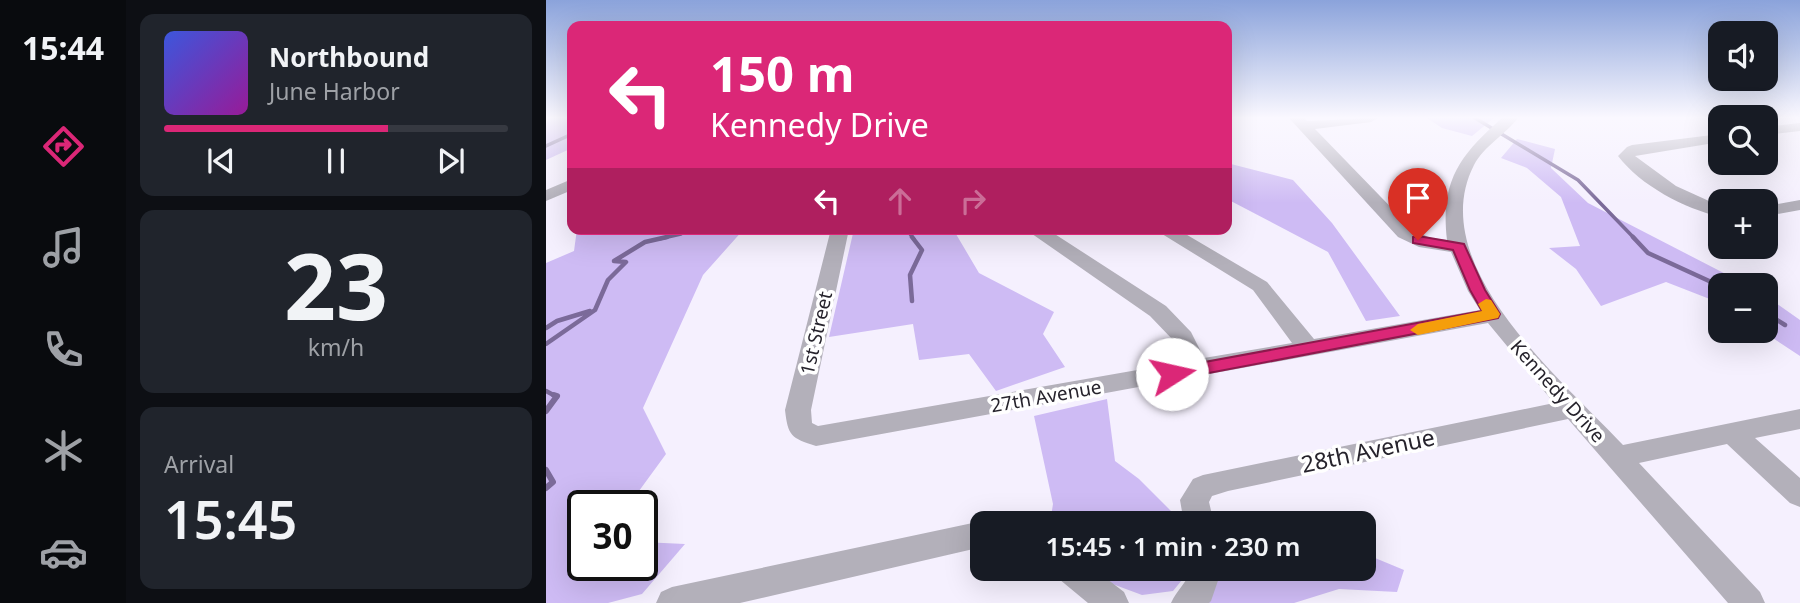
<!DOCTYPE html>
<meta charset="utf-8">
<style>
body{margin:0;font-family:"Noto Sans",sans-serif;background:#20242c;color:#f1f3f6;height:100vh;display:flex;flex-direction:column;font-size:26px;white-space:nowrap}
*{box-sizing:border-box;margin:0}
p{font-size:23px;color:#9ea1a6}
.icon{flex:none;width:38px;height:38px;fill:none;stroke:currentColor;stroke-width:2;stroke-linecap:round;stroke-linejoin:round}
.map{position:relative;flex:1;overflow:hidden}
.panel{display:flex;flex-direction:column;gap:14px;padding:14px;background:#0d0f14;width:420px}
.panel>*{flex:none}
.banner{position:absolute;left:21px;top:21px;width:665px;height:214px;border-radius:14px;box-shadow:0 7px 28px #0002;background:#db2777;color:#fff;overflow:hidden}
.controls{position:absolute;left:1162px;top:21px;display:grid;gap:14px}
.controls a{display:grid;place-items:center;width:70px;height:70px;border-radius:14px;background:#171b24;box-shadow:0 7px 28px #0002;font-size:35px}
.speed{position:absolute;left:21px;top:490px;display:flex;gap:14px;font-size:35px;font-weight:700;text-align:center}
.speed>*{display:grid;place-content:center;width:91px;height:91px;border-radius:50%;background:#171b24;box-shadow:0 7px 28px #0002;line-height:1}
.speed .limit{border:4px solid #111;border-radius:10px;background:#fff;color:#111}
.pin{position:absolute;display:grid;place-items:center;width:60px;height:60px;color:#fff;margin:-72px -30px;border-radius:50% 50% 50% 0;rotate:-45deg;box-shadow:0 0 7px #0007}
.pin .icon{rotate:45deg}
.me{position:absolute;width:77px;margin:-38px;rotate:80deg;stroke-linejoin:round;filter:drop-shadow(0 0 5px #0008)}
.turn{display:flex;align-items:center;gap:24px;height:147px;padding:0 28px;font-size:32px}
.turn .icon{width:91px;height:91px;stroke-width:2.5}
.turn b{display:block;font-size:49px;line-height:60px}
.lanes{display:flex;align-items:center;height:66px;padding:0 28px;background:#0003;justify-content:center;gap:35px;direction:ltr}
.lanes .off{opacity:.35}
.big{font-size:52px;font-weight:600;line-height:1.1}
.panel .widget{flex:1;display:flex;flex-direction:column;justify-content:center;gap:10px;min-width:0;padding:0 24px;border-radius:14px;background:#20242c}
.panel .dial{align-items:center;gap:0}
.dial b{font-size:91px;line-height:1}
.song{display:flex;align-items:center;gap:21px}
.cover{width:84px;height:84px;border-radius:10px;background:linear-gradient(135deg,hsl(230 70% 55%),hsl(300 70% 35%))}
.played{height:7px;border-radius:4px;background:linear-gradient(90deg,#db2777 65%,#363941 65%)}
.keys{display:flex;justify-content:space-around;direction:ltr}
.trip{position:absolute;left:424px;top:511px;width:406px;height:70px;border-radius:14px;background:#171b24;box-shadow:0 7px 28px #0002;font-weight:600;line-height:70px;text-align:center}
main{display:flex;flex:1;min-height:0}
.tabs{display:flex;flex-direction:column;width:126px;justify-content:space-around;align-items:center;background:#090b0e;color:#9ea1a6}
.tabs .icon{width:49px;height:49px}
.tabs .on{color:#db2777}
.tabs b{font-size:32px;color:#f1f3f6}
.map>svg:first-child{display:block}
</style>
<main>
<nav class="tabs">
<b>15:44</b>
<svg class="icon on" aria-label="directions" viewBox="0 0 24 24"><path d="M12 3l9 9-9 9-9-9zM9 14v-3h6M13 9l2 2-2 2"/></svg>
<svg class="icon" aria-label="music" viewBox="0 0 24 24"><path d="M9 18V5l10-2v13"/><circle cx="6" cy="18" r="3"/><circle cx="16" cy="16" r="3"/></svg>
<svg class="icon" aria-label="phone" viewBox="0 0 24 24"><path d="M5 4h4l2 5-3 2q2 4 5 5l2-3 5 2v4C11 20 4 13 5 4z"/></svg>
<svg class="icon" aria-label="climate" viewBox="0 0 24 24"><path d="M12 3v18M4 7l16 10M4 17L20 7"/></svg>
<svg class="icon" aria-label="car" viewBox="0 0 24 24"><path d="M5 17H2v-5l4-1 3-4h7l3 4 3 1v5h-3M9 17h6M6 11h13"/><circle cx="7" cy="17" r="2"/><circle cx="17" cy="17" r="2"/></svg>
</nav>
<section class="panel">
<div class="widget">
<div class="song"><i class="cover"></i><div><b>Northbound</b><p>June Harbor</p></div></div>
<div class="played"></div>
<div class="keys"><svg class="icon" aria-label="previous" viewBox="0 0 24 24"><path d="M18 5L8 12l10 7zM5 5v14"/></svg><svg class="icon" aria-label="pause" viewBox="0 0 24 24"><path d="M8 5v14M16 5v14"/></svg><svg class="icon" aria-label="next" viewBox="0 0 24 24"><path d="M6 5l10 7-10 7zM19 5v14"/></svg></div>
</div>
<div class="widget dial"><b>23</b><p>km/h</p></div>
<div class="widget"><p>Arrival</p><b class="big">15:45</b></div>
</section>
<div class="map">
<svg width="1254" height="603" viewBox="0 0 1254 603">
<rect width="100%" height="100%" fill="#f5f0fe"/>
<!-- green -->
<path fill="#cebbf4" d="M 3,118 L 26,118 L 26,148 L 0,160 L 0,124 Z
M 881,118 L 948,118 L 926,136 L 896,128 Z
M 971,139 L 1009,149 L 1005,168 L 1042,203 L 1201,285 L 1174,285 L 1174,303 L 1120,282 L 1055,306 L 1030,269 L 1003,248 L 1034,246 L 1015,197 L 981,168 L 955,158 Z
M 681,163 L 747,180 L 786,223 L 854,316 L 820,321 L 782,252 L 681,199 Z
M 31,229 L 198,229 L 157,275 L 97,408 L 120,454 L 82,506 L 37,506 L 37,565 L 96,565 L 96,542 L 139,544 L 96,594 L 62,603 L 0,603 L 0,263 L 28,251 Z
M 308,229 L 407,229 L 433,273 L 508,312 L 497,334 L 519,367 L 450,391 L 423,354 L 373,360 L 367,324 L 283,337 Z
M 1220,296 L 1254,320 L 1254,356 L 1216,331 L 1220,331 Z
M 561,399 L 569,461 L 593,479 L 632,518 L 634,523 L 504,523 L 507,504 L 488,416 Z
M 817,553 L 858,570 L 851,592 L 793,589 L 748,603 L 655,603 L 671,582 L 670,569 L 817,569 Z
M 543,569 L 645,569 L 627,591 L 596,595 L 553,579 Z"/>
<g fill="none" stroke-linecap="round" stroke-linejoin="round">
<!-- stream-far2 -->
<path stroke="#7b6a99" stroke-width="3.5" d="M 929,118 L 1032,180 L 1089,239
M 0,146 L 26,134
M 360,229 L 368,239
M 113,239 L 135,234 L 140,229"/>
<!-- stream-far1 -->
<path stroke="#7b6a99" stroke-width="4.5" d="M 1087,237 L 1102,253 L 1174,286
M 366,301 L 364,275 L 376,250 L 366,237
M 1220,313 L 1239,325
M 0,328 L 11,321 L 44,311
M 0,344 L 49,310 L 62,280 L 80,262 L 68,261 L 99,242 L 121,237
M 0,391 L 11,397"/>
<!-- stream -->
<path stroke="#7b6a99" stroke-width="6" d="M 0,411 L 11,396 L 8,395
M 0,470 L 7,482 L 0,488"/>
<!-- minor -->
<path fill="#b3b0ba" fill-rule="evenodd" d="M 743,118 L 758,118 L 761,121 L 832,118 L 825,122 L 769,129 L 866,229 L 884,238 L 901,240 C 894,181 914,155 956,118 L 972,118 C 959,135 938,146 928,165 C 877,265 1016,380 1077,445 L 1254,409 L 1254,429 L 1209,438 L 1254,478 L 1254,507 L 1244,503 L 1181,444 L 1093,463 L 1214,592 L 1219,603 L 1182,603 L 1022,419 L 682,491 L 666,496 L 663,502 L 668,523 L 638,523 L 634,500 L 647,479 L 657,475 L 1008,403 L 942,323 L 270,446 C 245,438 242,436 239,410 L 285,229 L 303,229 L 265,410 L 266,423 L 272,426 L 637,362 L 627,340 L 604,316 L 479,229 L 501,229 L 620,306 L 645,332 L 658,358 L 746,343 L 707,290 L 608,229 L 631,229 L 721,282 L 768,339 L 934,310 L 922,291 L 905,252 L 873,247 L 852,237 Z
M 1254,123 L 1254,131 L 1220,135 L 1220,127 Z
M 1174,134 L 1174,142 L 1089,156 L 1130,186 L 1174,206 L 1174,217 C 1138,208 1095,186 1072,156 L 1081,147 L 1086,145 Z
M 26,179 L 26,190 L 0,201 L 0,190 Z
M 1254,200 L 1254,210 L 1220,216 L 1220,206 Z
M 436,521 L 443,523 L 436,523 L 436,547 L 194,603 L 110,603 L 115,592 L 126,587 Z
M 509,569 L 548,569 L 578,592 L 583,603 L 542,603 L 513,579 Z
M 646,569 L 676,569 L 665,601 L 663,603 L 625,603 C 631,590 641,582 646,569 Z"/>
</g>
<!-- sky -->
<linearGradient id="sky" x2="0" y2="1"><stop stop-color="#8ba3db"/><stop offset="0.58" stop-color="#faf8ff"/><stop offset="1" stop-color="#faf8ff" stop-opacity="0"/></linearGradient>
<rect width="1254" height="203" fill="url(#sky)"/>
<!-- route -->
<path fill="#db2777" stroke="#8e194d" stroke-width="2" d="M 872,236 L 918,244 L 939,290 L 954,314 L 952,318 L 626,380 L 620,378 L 617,374 L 620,369 L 626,368 L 936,311 L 924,290 L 907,250 L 867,243 L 867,237 Z"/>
<!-- slow -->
<path fill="#f59e0b" d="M 940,299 L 945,300 L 954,314 L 952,318 L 872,335 L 864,330 L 872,324 L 936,311 L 932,304 Z"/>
<g text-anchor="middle" stroke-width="7" stroke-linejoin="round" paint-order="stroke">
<!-- street labels -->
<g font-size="19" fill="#26232c" stroke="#fff">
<text transform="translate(270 333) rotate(-77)" y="7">1st Street</text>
<text transform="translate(1012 391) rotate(48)" y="7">Kennedy Drive</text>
<text transform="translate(500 396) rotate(-10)" y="7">27th Avenue</text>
</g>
<!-- near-street labels -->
<g font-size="23" fill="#26232c" stroke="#fff">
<text transform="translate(822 451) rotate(-12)" y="8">28th Avenue</text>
</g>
</g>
</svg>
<div class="controls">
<a><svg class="icon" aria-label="sound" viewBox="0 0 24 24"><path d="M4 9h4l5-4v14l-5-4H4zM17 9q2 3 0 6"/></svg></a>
<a><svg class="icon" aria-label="search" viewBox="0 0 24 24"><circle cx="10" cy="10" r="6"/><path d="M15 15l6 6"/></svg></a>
<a>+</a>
<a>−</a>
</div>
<div class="speed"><div class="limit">30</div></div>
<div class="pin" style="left:872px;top:240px;background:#d93025"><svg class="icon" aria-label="arrive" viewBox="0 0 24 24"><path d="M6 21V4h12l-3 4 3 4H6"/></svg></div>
<svg class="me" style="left:626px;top:374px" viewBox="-20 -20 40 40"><circle r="19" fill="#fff"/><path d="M0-13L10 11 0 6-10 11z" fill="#db2777"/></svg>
<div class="trip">15:45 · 1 min · 230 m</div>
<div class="banner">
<div class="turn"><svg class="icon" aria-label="left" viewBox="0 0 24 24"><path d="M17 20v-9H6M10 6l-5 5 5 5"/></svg><div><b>150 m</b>Kennedy Drive</div></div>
<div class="lanes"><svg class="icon" aria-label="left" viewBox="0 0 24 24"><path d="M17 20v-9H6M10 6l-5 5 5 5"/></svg><svg class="icon off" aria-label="ahead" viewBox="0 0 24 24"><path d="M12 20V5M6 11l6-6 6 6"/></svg><svg class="icon off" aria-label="right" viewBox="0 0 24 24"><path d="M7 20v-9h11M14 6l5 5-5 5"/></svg></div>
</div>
</div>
</main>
